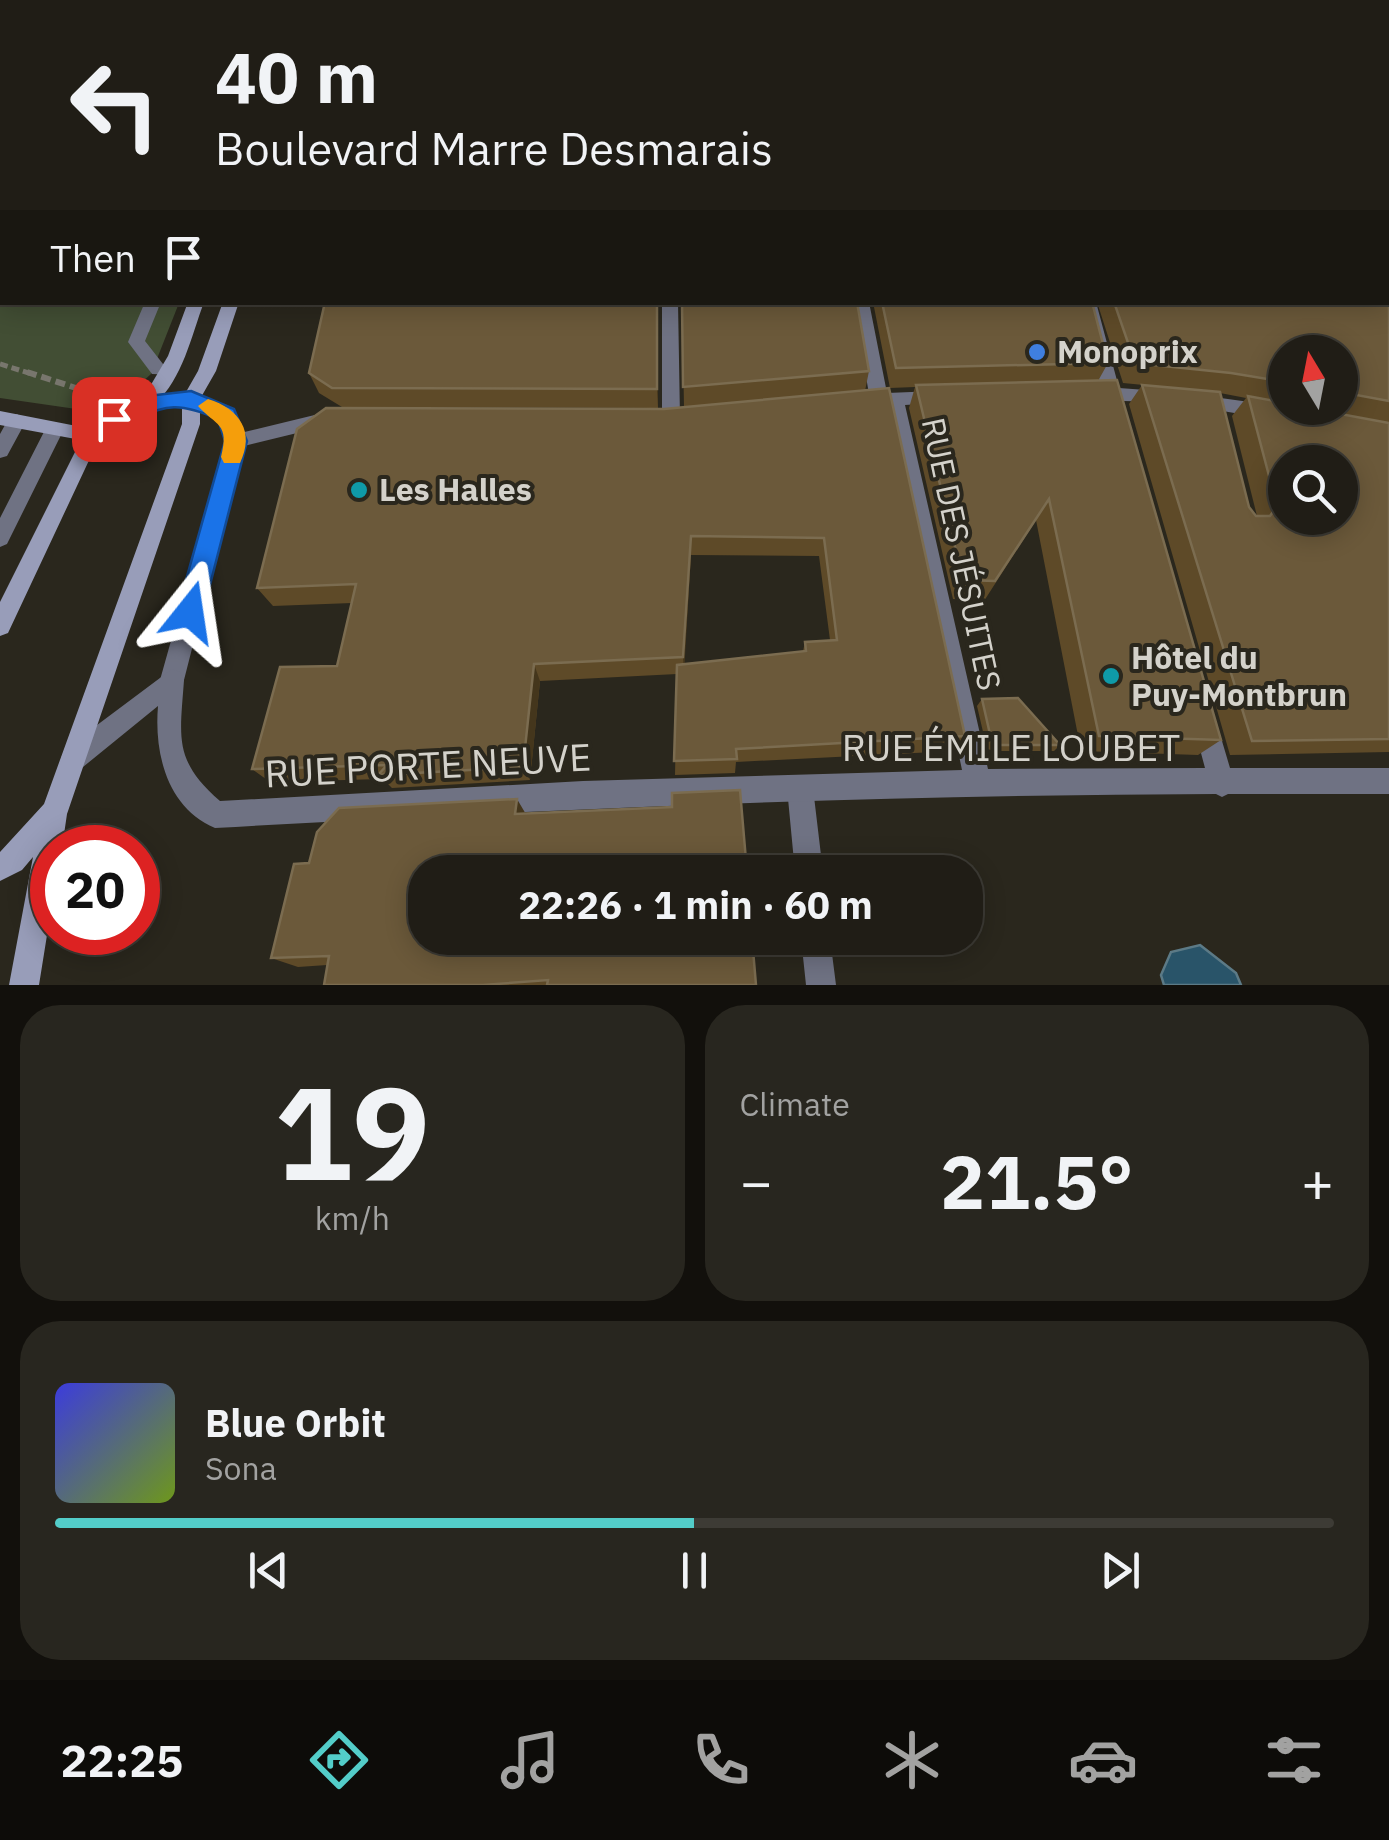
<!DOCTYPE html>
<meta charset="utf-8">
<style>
body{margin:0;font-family:"IBM Plex Sans",sans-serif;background:#28261f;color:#f1f3f6;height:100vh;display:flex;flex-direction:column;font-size:38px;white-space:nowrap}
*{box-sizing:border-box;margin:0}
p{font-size:32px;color:#a2a2a1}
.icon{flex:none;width:55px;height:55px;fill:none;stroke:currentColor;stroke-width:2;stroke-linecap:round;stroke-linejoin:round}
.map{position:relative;height:985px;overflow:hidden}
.panel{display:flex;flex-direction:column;gap:20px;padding:20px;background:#12100c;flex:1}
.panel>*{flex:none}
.guide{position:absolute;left:0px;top:0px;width:1390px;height:305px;box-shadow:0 5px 25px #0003,0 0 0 2px #3d3b35;background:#201d16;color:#f1f3f6;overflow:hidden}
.needle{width:65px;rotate:350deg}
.fabs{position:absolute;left:1268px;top:335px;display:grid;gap:20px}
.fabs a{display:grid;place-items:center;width:90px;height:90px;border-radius:50%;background:#201d16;box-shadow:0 5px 25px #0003,0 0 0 2px #3d3b35;font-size:50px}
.speed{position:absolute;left:30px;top:825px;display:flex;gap:20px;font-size:50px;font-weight:700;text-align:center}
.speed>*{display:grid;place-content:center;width:130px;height:130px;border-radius:50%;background:#201d16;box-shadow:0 5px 25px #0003,0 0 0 2px #3d3b35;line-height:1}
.speed .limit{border:15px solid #d22;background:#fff;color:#111}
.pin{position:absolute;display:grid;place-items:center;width:85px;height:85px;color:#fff;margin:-42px;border-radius:20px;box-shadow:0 5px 15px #0006}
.me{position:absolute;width:110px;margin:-55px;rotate:15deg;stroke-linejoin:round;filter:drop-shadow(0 0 8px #0008)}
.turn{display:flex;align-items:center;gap:35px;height:210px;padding:0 50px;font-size:45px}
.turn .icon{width:130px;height:130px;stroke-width:2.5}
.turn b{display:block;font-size:70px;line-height:85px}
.then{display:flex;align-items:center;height:95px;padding:0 50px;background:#0003;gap:20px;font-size:38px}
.big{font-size:75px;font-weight:800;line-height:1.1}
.panel .tile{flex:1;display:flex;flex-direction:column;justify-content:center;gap:15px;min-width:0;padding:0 35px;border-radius:40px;background:#28261f}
.panel .dial{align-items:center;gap:0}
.dial b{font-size:130px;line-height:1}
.song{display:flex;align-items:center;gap:30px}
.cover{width:120px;height:120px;border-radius:15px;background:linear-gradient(135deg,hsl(240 70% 55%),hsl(80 70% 35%))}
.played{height:10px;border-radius:5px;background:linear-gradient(90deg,#53cdc9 50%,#3d3b35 50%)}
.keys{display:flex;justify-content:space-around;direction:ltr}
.heat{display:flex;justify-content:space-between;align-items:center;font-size:55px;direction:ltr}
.panel .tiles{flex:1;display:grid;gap:20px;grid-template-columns:1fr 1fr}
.tile:last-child{grid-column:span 2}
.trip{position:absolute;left:408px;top:855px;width:575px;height:100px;border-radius:40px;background:#201d16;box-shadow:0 5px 25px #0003,0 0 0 2px #3d3b35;font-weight:800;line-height:100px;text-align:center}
.tabs{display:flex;height:160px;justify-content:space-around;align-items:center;background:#0d0c09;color:#a2a2a1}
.tabs .icon{width:70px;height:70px}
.tabs .active{color:#53cdc9}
.tabs b{font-size:45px;color:#f1f3f6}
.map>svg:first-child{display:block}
</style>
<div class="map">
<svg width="1389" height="985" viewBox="0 0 1389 985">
<rect width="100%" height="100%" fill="#2a271d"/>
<!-- green -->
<path fill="#424e34" d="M 0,171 L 2,302 L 179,303 L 151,374 L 129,394 L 90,411 L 0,398 Z"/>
<!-- water -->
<path fill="#295469" stroke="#5c7a86" stroke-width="2.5" d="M 1200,945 L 1236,973 L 1241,985 L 1164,985 L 1161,975 L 1171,952 Z"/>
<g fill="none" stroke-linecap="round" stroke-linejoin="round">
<!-- path-far1 -->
<path stroke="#78766d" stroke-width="5" stroke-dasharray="8 4" stroke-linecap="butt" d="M 0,364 L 35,375"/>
<!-- path -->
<path stroke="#78766d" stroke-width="6" stroke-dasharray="10 5" stroke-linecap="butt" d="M 27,372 L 79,389 L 119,383"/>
<!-- lane -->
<path fill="#6f7283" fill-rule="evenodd" d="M 145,302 L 161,302 L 145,341 L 163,364 L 175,367 L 178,371 L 175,375 L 152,374 L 128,342 Z
M 191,393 L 234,409 L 245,441 L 184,680 L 180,688 L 172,691 L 164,688 L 160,680 L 227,441 L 219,418 L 185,404 L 182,399 Z
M 17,414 L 26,421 L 7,456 L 0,458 L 0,434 L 10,416 Z
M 55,422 L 64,429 L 7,544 L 0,547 L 0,518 L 48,424 Z
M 800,775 L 809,779 L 813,788 L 823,872 L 795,872 L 787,788 L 791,779 Z
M 801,938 L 830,938 L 836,985 L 806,985 Z"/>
<!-- street -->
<path fill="#6f7283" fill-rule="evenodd" d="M 662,302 L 678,302 L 680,418 L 671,425 L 662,418 Z
M 853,302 L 869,302 L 887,393 L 936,391 L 945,397 L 936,403 L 905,405 L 988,769 L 1205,768 L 1193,723 L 1196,714 L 1205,711 L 1214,714 L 1230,768 L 1389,768 L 1389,794 L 1228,794 L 1222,797 L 1216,794 C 881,795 549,809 215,828 C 167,808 154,753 158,706 L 83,767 L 74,771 L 65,767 L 61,758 L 65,749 L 172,669 L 180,672 L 184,680 C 180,738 173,760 220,801 L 583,781 L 962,770 L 887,406 L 865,407 L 856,401 L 859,396 L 869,394 Z
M 1080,302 L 1096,302 L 1119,388 L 1160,391 L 1166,392 L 1169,397 L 1166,402 L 1123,401 L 1120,407 L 1108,407 L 1104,400 L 1089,397 L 1086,393 L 1089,389 L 1101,387 Z
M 1199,395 L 1264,404 L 1273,411 L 1264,418 L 1193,406 L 1190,401 L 1193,396 Z
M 327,412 L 336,419 L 334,424 L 236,448 L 227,441 L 236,434 Z"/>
<!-- secondary -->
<path fill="#989db9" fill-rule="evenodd" d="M 188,302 L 204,302 C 191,337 183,378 155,404 C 135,423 110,432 92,454 L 8,633 L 0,636 L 0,602 L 81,440 L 0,425 L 0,411 L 92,429 L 149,388 L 168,356 Z
M 223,302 L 239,302 L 216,371 L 200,399 L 200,424 L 67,814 L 62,848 L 52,848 L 52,904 L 39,985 L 9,985 L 33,857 L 22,870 L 0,881 L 0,852 L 44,804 L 182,424 L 182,399 L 198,371 Z"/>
</g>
<!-- wall -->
<path fill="#5e4a28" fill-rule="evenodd" d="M 1388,244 L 1389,244 L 1389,752 L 1230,755 L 1129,404 L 1142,385 L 1154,386 L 1123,383 L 1097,302 L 1388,302 ZM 1285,352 L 1340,352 L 1340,408 L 1285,408 ZM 1220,393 L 1246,398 L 1232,416 L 1257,516 L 1249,507 Z
M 658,302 L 658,408 L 342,407 L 319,393 L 309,373 Z
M 682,302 L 869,371 L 865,391 L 684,407 Z
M 873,302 L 1092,302 L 1108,363 L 1098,381 L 1221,740 L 1198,755 L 1081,751 L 1036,520 L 984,601 L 953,599 L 909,408 L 915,387 L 890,388 Z
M 889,388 L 965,736 L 954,751 L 736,762 L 735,773 L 675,775 L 677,674 L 540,681 L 530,780 L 392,788 L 383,779 L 270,782 L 252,769 L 337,666 L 352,603 L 273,606 L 257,588 L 664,409 ZM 691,555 L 819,556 L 830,640 L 805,642 L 803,651 L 684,665 Z
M 982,699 L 1060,745 L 1054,751 L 995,751 L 987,749 L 977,706 Z
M 525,814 L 756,985 L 324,985 L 327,965 L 298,967 L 271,958 L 309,863 Z"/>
<!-- shaded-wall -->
<path fill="#44361c" d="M 657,302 L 658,302 L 658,408 L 657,389 Z
M 691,536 L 691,555 L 684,674 L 683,657 Z
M 534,664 L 540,681 L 530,780 L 523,767 Z
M 517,799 L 527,816 L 515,814 Z"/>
<!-- building -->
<path fill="#6b593a" stroke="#7b6c50" stroke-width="2.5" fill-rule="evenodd" d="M 1388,244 L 1389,244 L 1389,281 L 1388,281 Z
M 1388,285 L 1389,287 L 1389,401 L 1340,392 L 1340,352 L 1285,352 L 1285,382 L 1231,373 L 1135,363 L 1114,302 L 1388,302 Z
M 325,302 L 657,302 L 657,389 L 332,388 L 309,373 Z
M 682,302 L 857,302 L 869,371 L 683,387 Z
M 882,302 L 1092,302 L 1108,363 L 896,368 Z
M 1117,380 L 1221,740 L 1099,736 L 1049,499 L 995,581 L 963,580 L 916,385 Z
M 1142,385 L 1220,392 L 1249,507 L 1256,516 L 1270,516 L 1277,506 L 1248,396 L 1285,403 L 1285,408 L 1308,408 L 1389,423 L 1389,739 L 1252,741 ZM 1285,462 L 1340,462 L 1340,518 L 1285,518 Z
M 889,388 L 965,736 L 736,749 L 737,759 L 674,761 L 677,665 L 806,651 L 805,642 L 837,640 L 824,538 L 691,536 L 683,657 L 534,664 L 523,767 L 378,775 L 387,765 L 252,769 L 280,667 L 337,666 L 356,584 L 257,588 L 297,429 L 326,408 L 664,409 Z
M 1018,698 L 1060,745 L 1000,745 L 992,743 L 982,699 Z
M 740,790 L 747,872 L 425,872 L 425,938 L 752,938 L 756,985 L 547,985 L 548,980 L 483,985 L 324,985 L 329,956 L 271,958 L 294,864 L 309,863 L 317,832 L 339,808 L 517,799 L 515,814 L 672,807 L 672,793 Z"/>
<!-- sky -->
<linearGradient id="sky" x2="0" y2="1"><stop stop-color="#171510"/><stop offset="0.55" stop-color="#44474c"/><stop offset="1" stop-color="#44474c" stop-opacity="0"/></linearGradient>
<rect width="1389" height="309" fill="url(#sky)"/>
<!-- route -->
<path fill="#1a73e8" stroke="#114b97" stroke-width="2.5" d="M 191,391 L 234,409 L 247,441 L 203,612 L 199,619 L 190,623 L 181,619 L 177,612 L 225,441 L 218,419 C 166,396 162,411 114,427 L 104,419 L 139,397 Z"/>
<!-- slow -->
<path fill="#f59e0b" d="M 208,399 C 240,409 255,432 240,463 L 224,463 L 221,457 C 230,423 216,426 198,406 Z"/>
<!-- markers -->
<circle fill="#3f7fe0" stroke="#2a271d" stroke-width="4" cx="1037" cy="352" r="10"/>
<g fill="#0f9aa8" stroke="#2a271d" stroke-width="4">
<circle cx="359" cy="490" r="10"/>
<circle cx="1111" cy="676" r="10"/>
</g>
<g text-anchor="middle" stroke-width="8" stroke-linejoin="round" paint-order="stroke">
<!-- poi labels -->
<g font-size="32" font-weight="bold" fill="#d4d2cb" stroke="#2a271d" text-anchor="start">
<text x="1057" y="363">Monoprix</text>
<text x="379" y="501">Les Halles</text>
<text x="1131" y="669">Hôtel du<tspan x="1131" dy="37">Puy-Montbrun</tspan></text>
</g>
<!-- street labels -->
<g font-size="32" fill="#d4d2cb" stroke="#2a271d">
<text transform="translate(961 554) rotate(78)" y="11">RUE DES JÉSUITES</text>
</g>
<!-- near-street labels -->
<g font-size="38" fill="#d4d2cb" stroke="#2a271d">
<text x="1011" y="761">RUE ÉMILE LOUBET</text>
<text transform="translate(428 766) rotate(-3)" y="13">RUE PORTE NEUVE</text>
</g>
</g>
</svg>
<div class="fabs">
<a><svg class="needle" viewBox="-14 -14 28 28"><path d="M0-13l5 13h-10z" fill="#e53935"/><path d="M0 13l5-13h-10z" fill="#a2a2a1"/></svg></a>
<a><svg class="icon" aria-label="search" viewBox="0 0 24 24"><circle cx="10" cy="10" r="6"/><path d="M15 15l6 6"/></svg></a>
</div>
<div class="speed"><div class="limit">20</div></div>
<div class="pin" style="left:114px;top:419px;background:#d93025"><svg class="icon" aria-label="arrive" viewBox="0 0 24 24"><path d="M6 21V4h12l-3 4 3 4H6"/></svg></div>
<svg class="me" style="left:190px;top:612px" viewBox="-20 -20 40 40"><path d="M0-17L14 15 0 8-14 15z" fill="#1a73e8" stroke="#fff" stroke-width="4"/></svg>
<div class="trip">22:26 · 1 min · 60 m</div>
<div class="guide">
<div class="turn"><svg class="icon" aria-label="left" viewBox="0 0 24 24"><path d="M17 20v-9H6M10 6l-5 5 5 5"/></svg><div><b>40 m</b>Boulevard Marre Desmarais</div></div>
<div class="then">Then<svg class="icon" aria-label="arrive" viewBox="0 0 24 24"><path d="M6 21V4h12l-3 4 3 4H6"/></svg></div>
</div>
</div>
<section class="panel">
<div class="tiles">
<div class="tile dial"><b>19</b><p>km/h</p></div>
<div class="tile"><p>Climate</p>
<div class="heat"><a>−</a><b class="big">21.5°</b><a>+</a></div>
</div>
<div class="tile">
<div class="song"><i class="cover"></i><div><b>Blue Orbit</b><p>Sona</p></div></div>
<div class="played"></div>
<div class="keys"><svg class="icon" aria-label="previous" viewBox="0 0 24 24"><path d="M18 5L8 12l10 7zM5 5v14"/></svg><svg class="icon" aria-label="pause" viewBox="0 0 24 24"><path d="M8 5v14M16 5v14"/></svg><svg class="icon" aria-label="next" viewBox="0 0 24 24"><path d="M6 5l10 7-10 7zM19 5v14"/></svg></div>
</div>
</div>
</section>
<nav class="tabs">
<b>22:25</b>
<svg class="icon active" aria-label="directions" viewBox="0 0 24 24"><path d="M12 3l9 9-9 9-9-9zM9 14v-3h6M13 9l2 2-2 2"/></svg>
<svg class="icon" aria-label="music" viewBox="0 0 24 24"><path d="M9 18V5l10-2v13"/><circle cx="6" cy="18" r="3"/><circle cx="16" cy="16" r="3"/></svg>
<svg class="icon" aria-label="phone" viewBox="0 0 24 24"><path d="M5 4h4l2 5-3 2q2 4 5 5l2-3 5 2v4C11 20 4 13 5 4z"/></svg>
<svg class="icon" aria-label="climate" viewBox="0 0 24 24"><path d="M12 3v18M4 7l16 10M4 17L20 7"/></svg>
<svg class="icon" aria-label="car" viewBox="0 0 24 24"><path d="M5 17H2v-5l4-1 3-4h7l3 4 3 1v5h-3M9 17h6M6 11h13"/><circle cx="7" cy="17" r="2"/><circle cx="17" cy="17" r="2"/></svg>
<svg class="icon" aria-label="filters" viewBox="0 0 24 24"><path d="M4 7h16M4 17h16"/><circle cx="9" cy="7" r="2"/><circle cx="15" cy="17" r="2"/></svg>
</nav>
